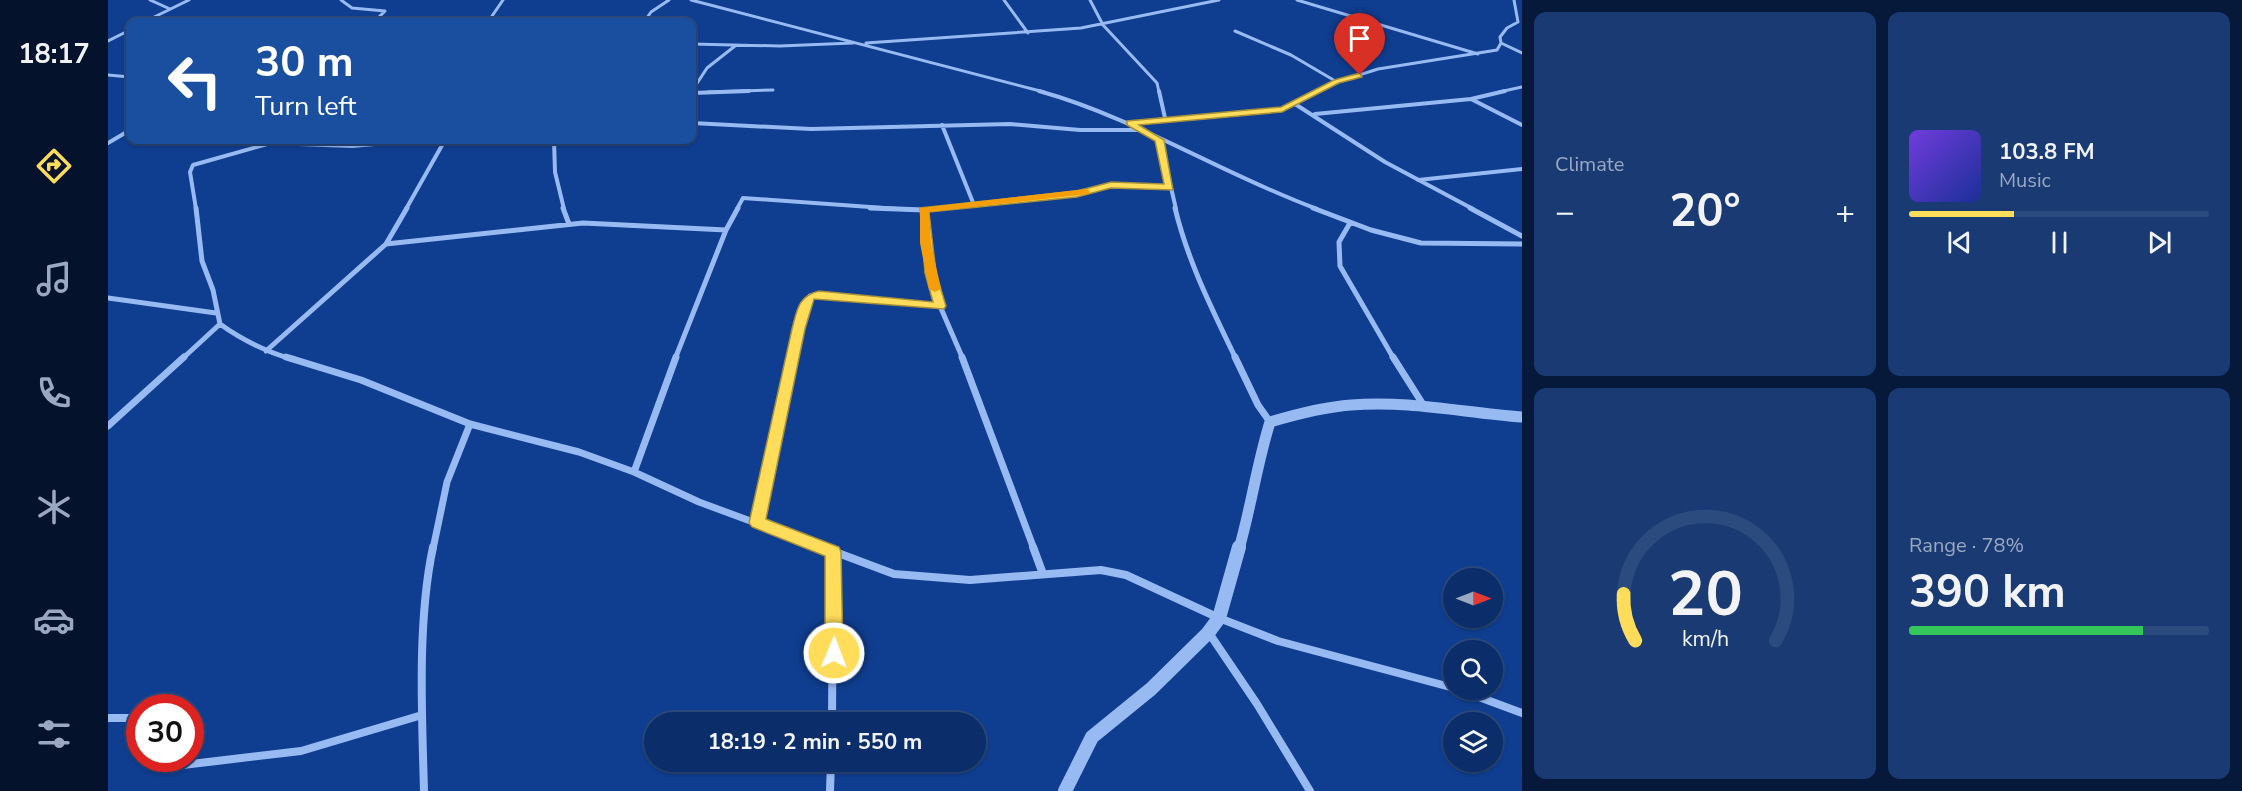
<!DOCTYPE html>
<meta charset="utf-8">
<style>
body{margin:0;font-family:"Nunito Sans",sans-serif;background:#193a73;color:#f1f3f6;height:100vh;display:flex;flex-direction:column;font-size:22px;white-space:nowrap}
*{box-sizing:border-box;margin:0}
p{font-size:20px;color:#9aa8c1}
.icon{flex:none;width:33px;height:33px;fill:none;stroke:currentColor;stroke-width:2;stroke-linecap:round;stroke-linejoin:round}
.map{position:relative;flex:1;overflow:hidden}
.details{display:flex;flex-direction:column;gap:12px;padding:12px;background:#06193b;width:720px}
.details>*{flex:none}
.banner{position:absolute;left:18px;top:18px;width:570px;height:126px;border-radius:12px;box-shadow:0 2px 4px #0004,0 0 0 2px #2b4a7e;background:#1a4fa0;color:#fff;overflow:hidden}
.needle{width:39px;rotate:90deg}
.fabs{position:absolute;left:1335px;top:568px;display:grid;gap:12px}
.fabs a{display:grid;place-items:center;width:60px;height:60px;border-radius:50%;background:#0b2e6b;box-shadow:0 2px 4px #0004,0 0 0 2px #2b4a7e;font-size:30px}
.speed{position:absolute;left:18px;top:694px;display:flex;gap:12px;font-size:30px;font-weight:700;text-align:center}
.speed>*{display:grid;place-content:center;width:78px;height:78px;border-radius:50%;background:#0b2e6b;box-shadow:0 2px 4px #0004,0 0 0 2px #2b4a7e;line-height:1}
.speed .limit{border:9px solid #d22;background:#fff;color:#111}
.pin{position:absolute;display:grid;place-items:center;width:51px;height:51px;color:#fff;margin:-62px -26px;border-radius:50% 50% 50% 0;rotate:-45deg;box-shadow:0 0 6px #0007}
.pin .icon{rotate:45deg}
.me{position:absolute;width:66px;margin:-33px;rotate:1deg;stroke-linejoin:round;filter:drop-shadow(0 0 4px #0008)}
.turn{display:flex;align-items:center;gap:21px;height:126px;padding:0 30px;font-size:27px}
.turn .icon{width:78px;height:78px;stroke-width:2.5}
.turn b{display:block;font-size:42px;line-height:51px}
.big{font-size:45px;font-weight:700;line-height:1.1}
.details .tile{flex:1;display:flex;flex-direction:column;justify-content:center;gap:9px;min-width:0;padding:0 21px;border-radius:12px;background:#193a73}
.details .dial{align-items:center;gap:0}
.dial svg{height:156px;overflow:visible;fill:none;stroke:#2b4a7e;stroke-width:7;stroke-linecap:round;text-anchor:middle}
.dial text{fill:#f1f3f6;stroke:none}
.song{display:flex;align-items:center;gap:18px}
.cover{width:72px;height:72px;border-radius:9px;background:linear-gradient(135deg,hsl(260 70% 55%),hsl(230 70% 35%))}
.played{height:6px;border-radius:3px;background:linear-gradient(90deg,#ffdc5a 35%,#2b4a7e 35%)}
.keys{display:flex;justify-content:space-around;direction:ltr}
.heat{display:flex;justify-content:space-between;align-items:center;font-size:33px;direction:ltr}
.charge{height:9px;border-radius:4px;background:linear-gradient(90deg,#34c759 78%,#2b4a7e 0)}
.details .tiles{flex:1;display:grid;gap:12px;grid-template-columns:repeat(2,1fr)}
.trip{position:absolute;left:536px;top:712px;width:342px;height:60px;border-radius:30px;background:#0b2e6b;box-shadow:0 2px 4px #0004,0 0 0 2px #2b4a7e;font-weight:700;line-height:60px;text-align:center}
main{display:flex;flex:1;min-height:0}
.tabs{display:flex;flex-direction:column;width:108px;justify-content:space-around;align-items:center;background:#04122b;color:#9aa8c1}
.tabs .icon{width:42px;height:42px}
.tabs .active{color:#ffdc5a}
.tabs b{font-size:27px;color:#f1f3f6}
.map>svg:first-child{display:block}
</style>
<main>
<nav class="tabs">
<b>18:17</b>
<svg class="icon active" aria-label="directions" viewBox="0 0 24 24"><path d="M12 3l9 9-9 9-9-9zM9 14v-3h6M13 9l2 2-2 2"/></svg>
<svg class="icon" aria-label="music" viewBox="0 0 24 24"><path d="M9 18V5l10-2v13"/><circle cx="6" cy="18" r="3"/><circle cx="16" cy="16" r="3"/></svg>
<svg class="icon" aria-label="phone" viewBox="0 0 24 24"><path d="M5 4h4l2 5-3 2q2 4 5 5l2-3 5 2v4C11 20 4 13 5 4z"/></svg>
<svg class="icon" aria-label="climate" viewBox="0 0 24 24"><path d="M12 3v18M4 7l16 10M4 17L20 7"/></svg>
<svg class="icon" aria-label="car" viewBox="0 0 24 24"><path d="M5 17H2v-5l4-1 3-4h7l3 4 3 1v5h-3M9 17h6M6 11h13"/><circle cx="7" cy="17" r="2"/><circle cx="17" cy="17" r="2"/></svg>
<svg class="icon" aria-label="filters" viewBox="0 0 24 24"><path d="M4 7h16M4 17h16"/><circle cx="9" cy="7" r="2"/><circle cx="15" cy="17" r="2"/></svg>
</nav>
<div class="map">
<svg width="1414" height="791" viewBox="0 0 1414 791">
<rect width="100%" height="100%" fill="#0f3d8f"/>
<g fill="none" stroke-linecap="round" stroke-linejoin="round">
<!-- minor-far4 -->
<path stroke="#98baf3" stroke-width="3" d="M 42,0 L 62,9
M 233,0 L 244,8 L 277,11 L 266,22
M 583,0 L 936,92
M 896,0 L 920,33
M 982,0 L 995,25 L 1049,83 L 1051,92
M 1189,0 L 1370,54
M 36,22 L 81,0
M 380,22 L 395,0
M 536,22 L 543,12 L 561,0
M 1127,31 L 1183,55 L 1229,82
M 0,41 L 22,30
M 758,43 L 973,28 L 1111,0
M 1393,43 L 1414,53
M 584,44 L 672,46 L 745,43
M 0,75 L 22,77
M 584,91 L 599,68 L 627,46
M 600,92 L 665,90
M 1208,92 L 1229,82 L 1270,69 L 1389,50 L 1393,43 L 1392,37 L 1399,28 L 1410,22 L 1406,0
M 1391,92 L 1414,87"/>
<!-- minor-far3 -->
<path stroke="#98baf3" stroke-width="4" d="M 931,91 C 1028,118 1114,174 1209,209
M 1051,91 L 1057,118
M 584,93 L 641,91
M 1363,99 L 1414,125
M 1187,104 L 1277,162 L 1365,209
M 1207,114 L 1363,99 L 1397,91
M 584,123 L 703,129 L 902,124 L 972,130 L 1033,130
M 1022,123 L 1174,109 L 1211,91
M 834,125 L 866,205
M 151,140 L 163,143 L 244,146 L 313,140
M 446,140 L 447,172 L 456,209
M 1052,140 L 1068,209
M 0,143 L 22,130
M 1310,180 L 1414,169
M 88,209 L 82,172 L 85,165 L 163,143
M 298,209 L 337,140
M 629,209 L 635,198 L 790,209
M 822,209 L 969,194 L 1003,185 L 1061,187"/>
<!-- minor-far2 -->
<path stroke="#98baf3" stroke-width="5" d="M 88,208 L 94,261 L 105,290 L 112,324 C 134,340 157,351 183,359
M 455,208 L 461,224
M 762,208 L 816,210 L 837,208
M 1067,208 C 1080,262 1104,309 1128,359
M 1205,208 L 1263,230 L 1313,243 L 1414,244
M 1362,208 L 1414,236
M 816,210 L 823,273 L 832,306 L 855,359
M 1242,223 L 1231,242 L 1232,266 L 1286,359
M 278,244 L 475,223 L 618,230
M 0,298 L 108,313
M 158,351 L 278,244 L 299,208
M 74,359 L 112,324
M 567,359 L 618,230 L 630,208
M 685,359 L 698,302 L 702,296 L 711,294 L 832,306"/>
<!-- minor-far1 -->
<path stroke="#98baf3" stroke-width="7" d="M 178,357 L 253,380 L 362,424 L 471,452 L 526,472 L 591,502 L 718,549
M 854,357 L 926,549
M 1127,357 L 1150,405 L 1162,422
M 1285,357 L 1316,406
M 0,426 L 76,357
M 526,472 L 568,357
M 649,523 L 685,357
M 325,549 L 339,482 L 362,424"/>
<!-- minor -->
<path stroke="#98baf3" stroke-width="8" d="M 714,547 L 786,574 L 862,580 L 993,570 L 1018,575 L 1111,618 L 1170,641 L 1346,688
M 925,547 L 935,574
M 1101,633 L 1149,704 L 1202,791
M 1352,690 L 1414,713
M 0,718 L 32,718
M 724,723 L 725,552
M 41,759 L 46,765 L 58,767 L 193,751 L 314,715
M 316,791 C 314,714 309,623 325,547
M 722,791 L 723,762"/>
<!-- tertiary-far1 -->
<path stroke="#98baf3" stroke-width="11" d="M 1131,549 C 1143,507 1149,464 1162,422 C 1189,414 1216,407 1243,405 C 1300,400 1357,413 1414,417"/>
<!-- tertiary -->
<path stroke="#98baf3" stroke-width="14" d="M 957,791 L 984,737 L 1043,689 L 1100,633 L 1111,618 L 1131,547"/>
</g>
<!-- route -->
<path fill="#ffdc5a" stroke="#a68f3a" stroke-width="1.5" d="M 1252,73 L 1254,77 L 1231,83 L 1174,112 L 1031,125 L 1056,140 L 1065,190 L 1003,188 L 969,197 L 821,212 L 828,273 L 838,306 L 836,309 L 706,299 L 697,329 L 658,519 L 731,547 L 733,552 L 735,653 L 732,659 L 726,661 L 719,659 L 717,653 L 717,556 L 644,527 L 641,523 L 684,329 C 689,310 690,296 711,291 L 825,302 L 817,273 L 812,208 L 969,191 L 1003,182 L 1056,184 L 1047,141 L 1019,125 L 1019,121 L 1173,107 L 1226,80 Z"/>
<!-- slow -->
<path fill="#f59e0b" d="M 977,189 L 981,190 L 981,194 L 821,212 L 823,243 L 833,289 L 827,292 L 821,289 L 812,243 L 812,208 Z"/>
</svg>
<div class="fabs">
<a><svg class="needle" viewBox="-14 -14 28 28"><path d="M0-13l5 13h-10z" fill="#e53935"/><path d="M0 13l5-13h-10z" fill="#9aa8c1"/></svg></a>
<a><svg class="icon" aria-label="search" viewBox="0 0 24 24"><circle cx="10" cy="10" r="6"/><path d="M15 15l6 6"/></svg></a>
<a><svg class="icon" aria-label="layers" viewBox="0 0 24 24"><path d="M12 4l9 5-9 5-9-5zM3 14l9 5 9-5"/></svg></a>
</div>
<div class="speed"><div class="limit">30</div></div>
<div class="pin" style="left:1252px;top:75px;background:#d93025"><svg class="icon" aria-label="arrive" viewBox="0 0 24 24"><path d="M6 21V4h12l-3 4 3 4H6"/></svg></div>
<svg class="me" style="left:726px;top:653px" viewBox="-20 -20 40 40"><circle r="17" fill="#ffdc5a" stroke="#fff" stroke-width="3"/><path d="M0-11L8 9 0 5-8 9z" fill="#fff"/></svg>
<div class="trip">18:19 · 2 min · 550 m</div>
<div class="banner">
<div class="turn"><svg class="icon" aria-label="left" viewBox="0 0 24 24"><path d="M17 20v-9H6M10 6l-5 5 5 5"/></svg><div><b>30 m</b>Turn left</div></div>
</div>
</div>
<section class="details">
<div class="tiles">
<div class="tile"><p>Climate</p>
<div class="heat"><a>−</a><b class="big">20°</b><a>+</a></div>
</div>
<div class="tile">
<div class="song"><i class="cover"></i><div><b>103.8 FM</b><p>Music</p></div></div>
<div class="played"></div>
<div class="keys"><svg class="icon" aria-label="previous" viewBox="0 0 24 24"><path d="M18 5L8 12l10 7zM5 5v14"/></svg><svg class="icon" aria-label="pause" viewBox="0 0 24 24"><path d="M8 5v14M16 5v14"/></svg><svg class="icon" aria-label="next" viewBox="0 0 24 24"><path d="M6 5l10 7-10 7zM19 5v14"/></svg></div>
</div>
<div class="tile dial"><svg viewBox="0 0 100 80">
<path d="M14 69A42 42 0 1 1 86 69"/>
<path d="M14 69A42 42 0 0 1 8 45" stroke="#ffdc5a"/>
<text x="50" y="56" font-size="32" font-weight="700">20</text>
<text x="50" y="72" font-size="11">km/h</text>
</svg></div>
<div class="tile"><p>Range · 78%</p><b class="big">390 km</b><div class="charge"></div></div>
</div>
</section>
</main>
